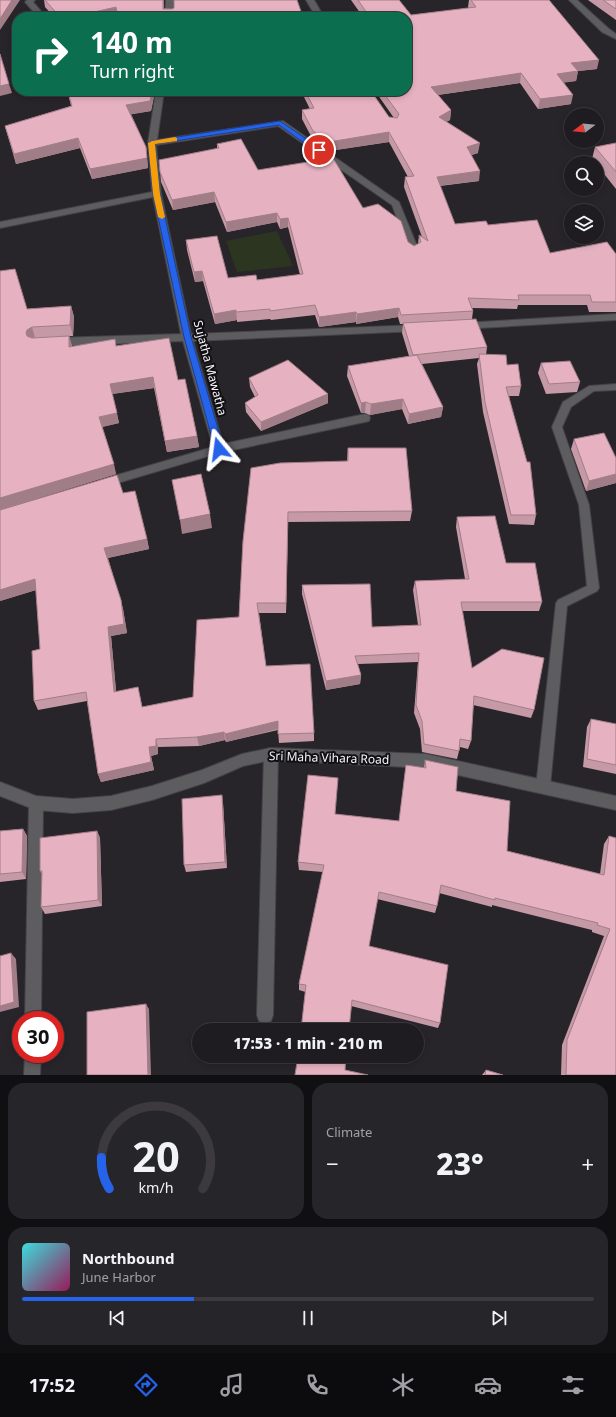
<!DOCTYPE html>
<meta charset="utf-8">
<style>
body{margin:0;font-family:"Noto Sans",sans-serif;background:#262529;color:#f1f3f6;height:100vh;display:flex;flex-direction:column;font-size:15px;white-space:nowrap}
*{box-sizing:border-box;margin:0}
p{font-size:13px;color:#a1a1a5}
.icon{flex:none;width:22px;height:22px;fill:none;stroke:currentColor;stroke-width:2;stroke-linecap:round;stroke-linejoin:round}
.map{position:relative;height:1075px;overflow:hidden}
.details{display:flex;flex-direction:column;gap:8px;padding:8px;background:#100f12;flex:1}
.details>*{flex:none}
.guide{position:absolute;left:12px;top:12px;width:400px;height:84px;border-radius:16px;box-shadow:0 2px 6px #0003,0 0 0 1px #3c3a3e;background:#0b6e4f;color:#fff;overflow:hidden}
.needle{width:26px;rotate:254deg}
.fabs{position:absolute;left:564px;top:108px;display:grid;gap:8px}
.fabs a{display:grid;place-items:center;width:40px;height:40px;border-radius:50%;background:#1e1c20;box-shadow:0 2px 6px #0003,0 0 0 1px #3c3a3e;font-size:20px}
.speed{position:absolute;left:12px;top:1011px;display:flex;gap:8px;font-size:20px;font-weight:700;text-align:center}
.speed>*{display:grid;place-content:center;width:52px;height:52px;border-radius:50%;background:#1e1c20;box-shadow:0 2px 6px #0003,0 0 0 1px #3c3a3e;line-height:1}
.speed .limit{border:6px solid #d22;background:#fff;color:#111}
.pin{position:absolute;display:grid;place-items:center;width:34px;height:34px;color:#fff;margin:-17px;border:2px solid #fff;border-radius:50%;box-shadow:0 1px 4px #0007}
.me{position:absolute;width:44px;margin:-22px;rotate:344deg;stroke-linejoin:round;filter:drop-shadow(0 0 3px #0008)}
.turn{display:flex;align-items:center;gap:14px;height:84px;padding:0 12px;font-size:18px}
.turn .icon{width:52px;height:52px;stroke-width:2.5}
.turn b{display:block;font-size:28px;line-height:34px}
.big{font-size:30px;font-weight:800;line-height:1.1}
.details .card{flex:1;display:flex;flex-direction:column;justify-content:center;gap:6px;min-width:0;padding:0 14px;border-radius:16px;background:#262529}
.details .dial{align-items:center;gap:0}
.dial svg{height:104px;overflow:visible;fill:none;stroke:#3c3a3e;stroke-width:7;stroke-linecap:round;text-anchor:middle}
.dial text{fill:#f1f3f6;stroke:none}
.song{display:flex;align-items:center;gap:12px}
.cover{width:48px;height:48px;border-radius:6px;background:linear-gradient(135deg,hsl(180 70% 55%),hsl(330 70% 35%))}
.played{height:4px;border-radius:2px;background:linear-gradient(90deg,#2563eb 30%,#3c3a3e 30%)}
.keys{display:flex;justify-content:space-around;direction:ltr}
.heat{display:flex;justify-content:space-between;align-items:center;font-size:22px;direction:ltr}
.details .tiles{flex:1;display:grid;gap:8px;grid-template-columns:1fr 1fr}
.card:last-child{grid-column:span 2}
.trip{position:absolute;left:192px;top:1023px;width:232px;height:40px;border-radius:20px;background:#1e1c20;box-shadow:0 2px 6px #0003,0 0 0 1px #3c3a3e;font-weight:800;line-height:40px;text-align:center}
.tab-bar{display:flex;height:64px;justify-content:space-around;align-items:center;background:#0c0b0d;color:#a1a1a5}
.tab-bar .icon{width:28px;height:28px}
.tab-bar .selected{color:#2563eb}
.tab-bar b{font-size:18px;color:#f1f3f6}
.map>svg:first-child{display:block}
</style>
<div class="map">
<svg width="616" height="1075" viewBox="0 0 616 1075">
<rect width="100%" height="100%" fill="#28252a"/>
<!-- green -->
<path fill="#2c351f" d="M 277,231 L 293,266 L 237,272 L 226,241 Z"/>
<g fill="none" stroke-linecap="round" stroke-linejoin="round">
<defs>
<path id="service" d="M 616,384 L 616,390 L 594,391 L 571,407 L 562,427 L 589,505 L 599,588 L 597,591 L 567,606 L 550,787 L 548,791 L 543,793 L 538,791 L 536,787 L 556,603 L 558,600 L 587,586 L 579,505 L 552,427 L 563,402 L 589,386 Z"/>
<path id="minor" d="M 27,0 L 35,0 L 33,2 L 46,17 L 38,17 L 25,2 Z
M 166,0 L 174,0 L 173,17 L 165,17 Z
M 306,0 L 314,0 L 324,17 L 316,17 Z
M 156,91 L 164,91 L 157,140 L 283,121 L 399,202 L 419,251 L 414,254 L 409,251 L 392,205 L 278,126 L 156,145 L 161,194 L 191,334 L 418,325 L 423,328 L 418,331 L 193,341 L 223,444 L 365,414 L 369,415 L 370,418 L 369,421 L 365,422 L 219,453 L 104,487 L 100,486 L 98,483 L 100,480 L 213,447 L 183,341 L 54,346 L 49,342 L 54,338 L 181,334 L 153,197 L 0,228 L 0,222 L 152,192 L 148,143 Z
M 616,314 L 616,320 L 462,329 L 457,326 L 462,323 Z
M 271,748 L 276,749 L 278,754 L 273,1015 L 271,1021 L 265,1023 L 259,1021 L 257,1015 L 264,754 L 266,749 Z
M 36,796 L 41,798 L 43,803 L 41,1020 L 25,1020 L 29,803 L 31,798 Z
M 25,1054 L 41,1054 L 40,1075 L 24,1075 Z"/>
<path id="tertiary" d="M 569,0 L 577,0 L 608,28 L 616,34 L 616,39 L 602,32 Z
M 271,748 L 426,754 L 616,796 L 616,810 L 426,768 L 271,760 L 243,766 L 204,783 L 152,800 L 111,810 L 73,813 L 36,810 L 0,796 L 0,782 L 36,796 L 73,799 L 111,796 L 152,786 L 202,770 L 242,754 Z"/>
</defs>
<!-- service casing -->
<use href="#service" stroke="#454247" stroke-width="2"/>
<!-- minor casing -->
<use href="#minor" stroke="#454247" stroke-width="2"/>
<!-- tertiary casing -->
<use href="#tertiary" stroke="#454247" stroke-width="2"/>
<!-- service -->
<use href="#service" fill="#5d5c5f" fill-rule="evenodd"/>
<!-- minor -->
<use href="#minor" fill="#5d5c5f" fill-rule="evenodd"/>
<!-- tertiary -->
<use href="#tertiary" fill="#5d5c5f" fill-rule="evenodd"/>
</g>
<!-- wall -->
<path fill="#c699a6" d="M 44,0 L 172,9 L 174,8 L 174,0 L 303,17 L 118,17 L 117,16 L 114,17 L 54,17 L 45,7 Z
M 351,0 L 399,0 L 411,15 L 469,8 L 468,7 L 469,0 L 549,0 L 597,69 L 578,71 L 576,81 L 564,82 L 571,104 L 538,109 L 520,83 L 438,95 L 451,110 L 450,120 L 446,122 L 478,153 L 471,155 L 479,181 L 440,186 L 455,224 L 488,225 L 550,253 L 616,254 L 616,312 L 589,312 L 587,305 L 518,305 L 517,309 L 472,308 L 473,311 L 472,319 L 487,347 L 486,355 L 507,365 L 521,386 L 519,396 L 509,396 L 536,515 L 534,525 L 509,524 L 483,412 L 477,364 L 479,358 L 422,364 L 443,407 L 441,417 L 408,424 L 402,409 L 370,415 L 365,413 L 361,413 L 347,376 L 348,366 L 409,356 L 402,333 L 403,324 L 400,324 L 398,317 L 356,324 L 356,322 L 319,327 L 315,315 L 271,320 L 270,319 L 237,322 L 237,320 L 215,324 L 203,281 L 195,282 L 187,250 L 186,240 L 228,278 L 257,280 L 300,275 L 288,227 L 280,229 L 277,222 L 227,232 L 215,202 L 173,210 L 161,182 L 159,160 L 217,149 L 217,144 L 258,170 L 363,208 L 414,246 L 418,244 L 419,235 L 422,237 L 404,187 L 405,177 L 408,177 L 389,142 L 329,151 L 313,140 L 302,119 L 302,110 L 310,109 L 301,91 L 371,91 L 389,117 L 394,118 L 375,91 L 407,91 L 407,17 L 363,17 Z
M 588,0 L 616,0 L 616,20 Z
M 81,91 L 155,91 L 151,111 L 131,114 L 146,147 L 148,168 L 92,179 L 80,148 L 16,164 L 5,126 L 71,106 L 68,93 Z
M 616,143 L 616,189 L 597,165 L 597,163 L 595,163 L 592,159 L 595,147 Z
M 71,306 L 74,317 L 73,336 L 69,336 L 72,346 L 116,346 L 178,380 L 197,436 L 199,447 L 167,452 L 154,388 L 112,394 L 119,423 L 102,427 L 116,474 L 0,510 L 27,309 Z
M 541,363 L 580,382 L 577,392 L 546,394 L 538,373 Z
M 249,378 L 328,403 L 261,431 L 246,412 L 245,403 L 255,397 L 250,387 Z
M 574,439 L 616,458 L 616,483 L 586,491 L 571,449 Z
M 348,448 L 412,511 L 410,521 L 288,522 L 286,613 L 259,613 L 266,666 L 314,733 L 314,741 L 279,743 L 278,730 L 226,742 L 225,740 L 199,746 L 158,747 L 158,754 L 151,756 L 154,770 L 101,782 L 98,774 L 87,701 L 38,710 L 34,701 L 40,649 L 36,590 L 0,601 L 123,493 L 147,539 L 149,549 L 108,558 L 123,609 L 127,633 L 111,636 L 116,691 L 140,696 L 142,707 L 193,697 L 239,617 L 243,541 L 347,461 Z
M 457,517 L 506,563 L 542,602 L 539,611 L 462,611 L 472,668 L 534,710 L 531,718 L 473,705 L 471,741 L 468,749 L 460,747 L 457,759 L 422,752 L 420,729 L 414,713 L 418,662 L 358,664 L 361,675 L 360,684 L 326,690 L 302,594 L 302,585 L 372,627 L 418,625 L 413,590 L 415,581 L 465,579 L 456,527 Z
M 591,719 L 616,724 L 616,774 L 583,767 L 587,727 Z
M 425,760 L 456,791 L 507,851 L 600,874 L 604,844 L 609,836 L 616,1075 L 561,1075 L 562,1045 L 604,936 L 592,932 L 592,930 L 492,905 L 492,907 L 439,893 L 437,906 L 435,913 L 377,899 L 369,946 L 440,1023 L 438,1028 L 351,1006 L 299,990 L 299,984 L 323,872 L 299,870 L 298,862 L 335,814 L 399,821 L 406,765 L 424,768 Z
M 223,803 L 227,868 L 186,872 L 184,865 Z
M 23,829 L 27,836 L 26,879 L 0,882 L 0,831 Z
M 97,831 L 100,838 L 102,906 L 45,914 L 41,907 L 42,874 L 40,871 Z
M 486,1070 L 503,1075 L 482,1075 Z"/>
<!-- shaded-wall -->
<path fill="#a17d87" d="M 12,0 L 20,0 L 0,30 L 0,19 Z
M 163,0 L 164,0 L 164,17 L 194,13 L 195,17 L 160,17 L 163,9 Z
M 116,7 L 117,16 L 114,17 L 73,17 Z
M 252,12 L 252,17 L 210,17 Z
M 379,14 L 379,17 L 369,17 L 369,16 Z
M 599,60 L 597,69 L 569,72 L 571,63 Z
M 578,71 L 576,81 L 555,84 L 557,74 Z
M 521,73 L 520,83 L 430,96 L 431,87 Z
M 9,84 L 12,93 L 0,96 L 0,86 Z
M 152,91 L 155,91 L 151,111 L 128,115 L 126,105 Z
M 573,95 L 571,104 L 538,109 L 540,99 Z
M 451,110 L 450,120 L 438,126 L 439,117 Z
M 389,132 L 389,142 L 329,151 L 329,142 Z
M 78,138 L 80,148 L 16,164 L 14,154 Z
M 480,143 L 478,153 L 466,157 L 467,147 Z
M 146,147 L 148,168 L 92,179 L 90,169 Z
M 480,171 L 479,181 L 436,186 L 437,177 Z
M 214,192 L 215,202 L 173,210 L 172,200 Z
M 277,213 L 277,222 L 227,232 L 226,222 Z
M 288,218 L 288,227 L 280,229 L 280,219 Z
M 202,271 L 203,281 L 195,282 L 194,272 Z
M 71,306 L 74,317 L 73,336 L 70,325 Z
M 399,308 L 398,317 L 356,324 L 357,314 Z
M 236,310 L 237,320 L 215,324 L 214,314 Z
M 356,312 L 356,322 L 319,327 L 319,317 Z
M 32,327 L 35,338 L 29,344 L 26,333 L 27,330 Z
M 69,336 L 72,347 L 69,347 Z
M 153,377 L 154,388 L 112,394 L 110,384 Z
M 328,394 L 328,403 L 261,431 L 261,422 Z
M 403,399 L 402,409 L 370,415 L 371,404 Z
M 366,402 L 365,413 L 361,413 L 361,403 Z
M 443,407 L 441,417 L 408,424 L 409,414 Z
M 117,413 L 119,423 L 102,427 L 99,417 Z
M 197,436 L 199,447 L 167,452 L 165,441 Z
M 114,464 L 116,474 L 0,510 L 0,498 Z
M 616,474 L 616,483 L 586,491 L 589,481 Z
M 288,512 L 288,522 L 286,613 L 286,603 Z
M 210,514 L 212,528 L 182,534 L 180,520 Z
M 147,539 L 149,549 L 107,558 L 104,548 Z
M 35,579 L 39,589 L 0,601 L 0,590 Z
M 121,600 L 123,609 L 127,633 L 111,636 L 117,701 L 114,692 L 108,627 Z
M 361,675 L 360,684 L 326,690 L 326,681 Z
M 278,721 L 278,729 L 226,742 L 225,734 Z
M 224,732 L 225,740 L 199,746 L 197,737 Z
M 156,739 L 158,747 L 158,754 L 151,756 L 154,770 L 101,782 L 98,774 L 149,747 Z
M 222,795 L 223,803 L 227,868 L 225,862 Z
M 23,829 L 27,836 L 26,879 L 22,872 Z
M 97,831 L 100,838 L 102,906 L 98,900 Z
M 11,953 L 16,959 L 19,1007 L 0,1012 L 0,1006 Z
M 146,1004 L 149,1009 L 151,1075 L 148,1075 Z"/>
<!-- building -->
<path fill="#e6b2c1" stroke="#a17d87" d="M 0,0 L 12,0 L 0,19 Z
M 45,0 L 163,0 L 163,9 L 172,9 L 174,8 L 174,0 L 297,0 L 303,17 L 255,17 L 252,12 L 210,17 L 195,17 L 194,13 L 160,17 L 118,17 L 116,7 L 73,17 L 60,17 Z
M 358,0 L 399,0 L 411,15 L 476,7 L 471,0 L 549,0 L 599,60 L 571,63 L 578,71 L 557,74 L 573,95 L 540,99 L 521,73 L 431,87 L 451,110 L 439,117 L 480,143 L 467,147 L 480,171 L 437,177 L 455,224 L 486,221 L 488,225 L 537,220 L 550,253 L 607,242 L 616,254 L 616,302 L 592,302 L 590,295 L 518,295 L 519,300 L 468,298 L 473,311 L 401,315 L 399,308 L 357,314 L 356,312 L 319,317 L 315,305 L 270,311 L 270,309 L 236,312 L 236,310 L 214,314 L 202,271 L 194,272 L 186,240 L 217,236 L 228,278 L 256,275 L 257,280 L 303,274 L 288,218 L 280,219 L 277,213 L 226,222 L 214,192 L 172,200 L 160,172 L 159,160 L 219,148 L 217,144 L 241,139 L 258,170 L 333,158 L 363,208 L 378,204 L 401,221 L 408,242 L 414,246 L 421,242 L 419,235 L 428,241 L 405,177 L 414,176 L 389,132 L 329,142 L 313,131 L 302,110 L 314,108 L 305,91 L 371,91 L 389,117 L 397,118 L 399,114 L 382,91 L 407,91 L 407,56 L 411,55 L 407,50 L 407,17 L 381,17 L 379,14 L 369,16 Z
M 603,0 L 616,0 L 616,9 Z
M 0,54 L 9,84 L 0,86 Z
M 81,91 L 152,91 L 150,101 L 126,105 L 146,147 L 147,158 L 90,169 L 78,138 L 14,154 L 5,126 L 72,106 L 68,93 Z
M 616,143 L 616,172 L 595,147 Z
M 15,269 L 27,309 L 71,306 L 70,325 L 32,327 L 27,330 L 26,333 L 27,336 L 32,338 L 69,336 L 69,347 L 115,339 L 116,346 L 169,338 L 178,380 L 185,379 L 197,436 L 165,441 L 153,377 L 110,384 L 117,413 L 99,417 L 114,464 L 0,498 L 0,271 Z
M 476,319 L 487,347 L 413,355 L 403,323 Z
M 479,354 L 506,355 L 507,365 L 518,364 L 521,386 L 506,387 L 527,462 L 530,462 L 536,515 L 511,515 L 485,402 Z
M 417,355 L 443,407 L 409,414 L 403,399 L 371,404 L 366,402 L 361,403 L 348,366 Z
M 288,360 L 328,394 L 261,422 L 245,403 L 258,395 L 249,378 Z
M 570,361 L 580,382 L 549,384 L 541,363 Z
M 604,433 L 616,458 L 616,474 L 589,481 L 574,439 Z
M 348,448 L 406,448 L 412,511 L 288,512 L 286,603 L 257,603 L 266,666 L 310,664 L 314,733 L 278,734 L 278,721 L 225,734 L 224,732 L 197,737 L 156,739 L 156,746 L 149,747 L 151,762 L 98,774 L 86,692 L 34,701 L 32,651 L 40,649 L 35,579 L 0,590 L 0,510 L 117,475 L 123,493 L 135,491 L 147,539 L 104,548 L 121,600 L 124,624 L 108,627 L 114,692 L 138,687 L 142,707 L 193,697 L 197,620 L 239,617 L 243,541 L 251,468 L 280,463 L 348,461 Z
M 201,474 L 210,514 L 180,520 L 172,480 Z
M 495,516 L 506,563 L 535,563 L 542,602 L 461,602 L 472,668 L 502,649 L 544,658 L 534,710 L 474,696 L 471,741 L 460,739 L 459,751 L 424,744 L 422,721 L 416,705 L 419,653 L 355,656 L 361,675 L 326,681 L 302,585 L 370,584 L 372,627 L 421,625 L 415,581 L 469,579 L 457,517 Z
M 591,719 L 616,724 L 616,765 L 587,759 Z
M 425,760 L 458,767 L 456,791 L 510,801 L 507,851 L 604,875 L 609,836 L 616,838 L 616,1075 L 566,1075 L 567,1040 L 610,929 L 597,925 L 598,923 L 495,898 L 495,900 L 441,885 L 437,906 L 379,892 L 369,946 L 448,965 L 440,1023 L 352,1000 L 349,1030 L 301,1030 L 306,985 L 299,984 L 324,865 L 298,862 L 308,775 L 338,778 L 335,814 L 399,821 L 406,765 L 426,768 Z
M 222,795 L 225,862 L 184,865 L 182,799 Z
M 23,829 L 22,872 L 0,874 L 0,831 Z
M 97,831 L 98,900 L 41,907 L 42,871 L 40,871 L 40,838 Z
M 11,953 L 14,1002 L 0,1006 L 0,956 Z
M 146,1004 L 148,1075 L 87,1075 L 87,1012 Z
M 298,1056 L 346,1056 L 345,1070 L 368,1075 L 295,1075 Z
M 486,1070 L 503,1075 L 485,1075 Z"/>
<!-- route -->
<path fill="#2563eb" stroke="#184099" d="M 280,121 L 321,149 L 321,152 L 317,152 L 279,125 L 155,144 L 160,194 L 191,337 L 224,449 L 219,452 L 215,449 L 184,337 L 153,194 L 148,143 L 152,141 Z"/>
<!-- slow -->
<path fill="#f59e0b" d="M 175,137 L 177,138 L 177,141 L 155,144 L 160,194 L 165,217 L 162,219 L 158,217 L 153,194 L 148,143 L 152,141 Z"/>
<g text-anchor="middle" stroke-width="4" stroke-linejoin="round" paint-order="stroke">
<!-- street labels -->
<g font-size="12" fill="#f6f4f8" stroke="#100f11">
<text transform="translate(210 368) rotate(75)" y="4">Sujatha Mawatha</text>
<text transform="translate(329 758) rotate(2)" y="4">Sri Maha Vihara Road</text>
</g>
</g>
</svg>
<div class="fabs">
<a><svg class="needle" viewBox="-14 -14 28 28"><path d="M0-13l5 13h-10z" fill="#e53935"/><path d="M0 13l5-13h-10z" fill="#a1a1a5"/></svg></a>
<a><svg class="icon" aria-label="search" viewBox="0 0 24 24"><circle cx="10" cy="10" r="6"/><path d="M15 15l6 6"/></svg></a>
<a><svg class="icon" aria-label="layers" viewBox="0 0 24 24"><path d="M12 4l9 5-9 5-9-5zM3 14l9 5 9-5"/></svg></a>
</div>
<div class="speed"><div class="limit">30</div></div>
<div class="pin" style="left:319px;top:150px;background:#d93025"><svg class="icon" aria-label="arrive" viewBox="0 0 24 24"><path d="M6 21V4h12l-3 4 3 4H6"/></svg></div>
<svg class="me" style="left:219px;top:449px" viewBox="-20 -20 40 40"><path d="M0-17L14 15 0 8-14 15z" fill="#2563eb" stroke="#fff" stroke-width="4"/></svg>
<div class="trip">17:53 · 1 min · 210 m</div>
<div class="guide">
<div class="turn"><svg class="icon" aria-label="right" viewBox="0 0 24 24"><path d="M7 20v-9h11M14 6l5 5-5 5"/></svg><div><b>140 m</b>Turn right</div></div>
</div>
</div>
<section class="details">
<div class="tiles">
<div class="card dial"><svg viewBox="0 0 100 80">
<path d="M14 69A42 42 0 1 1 86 69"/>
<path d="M14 69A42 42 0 0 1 8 45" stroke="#2563eb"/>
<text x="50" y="56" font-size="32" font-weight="700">20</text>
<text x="50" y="72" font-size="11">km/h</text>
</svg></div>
<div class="card"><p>Climate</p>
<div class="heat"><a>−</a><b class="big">23°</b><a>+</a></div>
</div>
<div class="card">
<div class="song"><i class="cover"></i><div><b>Northbound</b><p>June Harbor</p></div></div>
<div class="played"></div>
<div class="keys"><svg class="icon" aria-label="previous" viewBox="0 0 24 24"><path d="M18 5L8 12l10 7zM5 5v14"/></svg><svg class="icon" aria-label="pause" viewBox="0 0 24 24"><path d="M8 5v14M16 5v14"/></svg><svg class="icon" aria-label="next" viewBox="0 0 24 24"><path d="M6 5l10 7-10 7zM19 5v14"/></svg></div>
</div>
</div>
</section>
<nav class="tab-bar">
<b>17:52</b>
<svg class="icon selected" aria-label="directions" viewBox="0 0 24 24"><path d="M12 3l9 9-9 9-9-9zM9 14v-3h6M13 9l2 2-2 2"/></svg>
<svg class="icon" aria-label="music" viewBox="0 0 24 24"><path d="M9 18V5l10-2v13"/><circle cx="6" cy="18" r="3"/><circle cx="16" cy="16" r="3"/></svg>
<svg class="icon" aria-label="phone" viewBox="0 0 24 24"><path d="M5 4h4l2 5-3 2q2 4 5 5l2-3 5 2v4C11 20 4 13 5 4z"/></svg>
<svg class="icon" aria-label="climate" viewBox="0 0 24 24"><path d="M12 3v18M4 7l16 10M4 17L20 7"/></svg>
<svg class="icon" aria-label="car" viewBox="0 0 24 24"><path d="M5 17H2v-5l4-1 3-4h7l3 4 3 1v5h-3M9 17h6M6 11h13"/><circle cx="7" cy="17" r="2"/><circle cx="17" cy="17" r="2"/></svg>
<svg class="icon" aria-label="filters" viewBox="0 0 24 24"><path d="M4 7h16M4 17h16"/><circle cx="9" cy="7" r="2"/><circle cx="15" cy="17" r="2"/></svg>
</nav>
